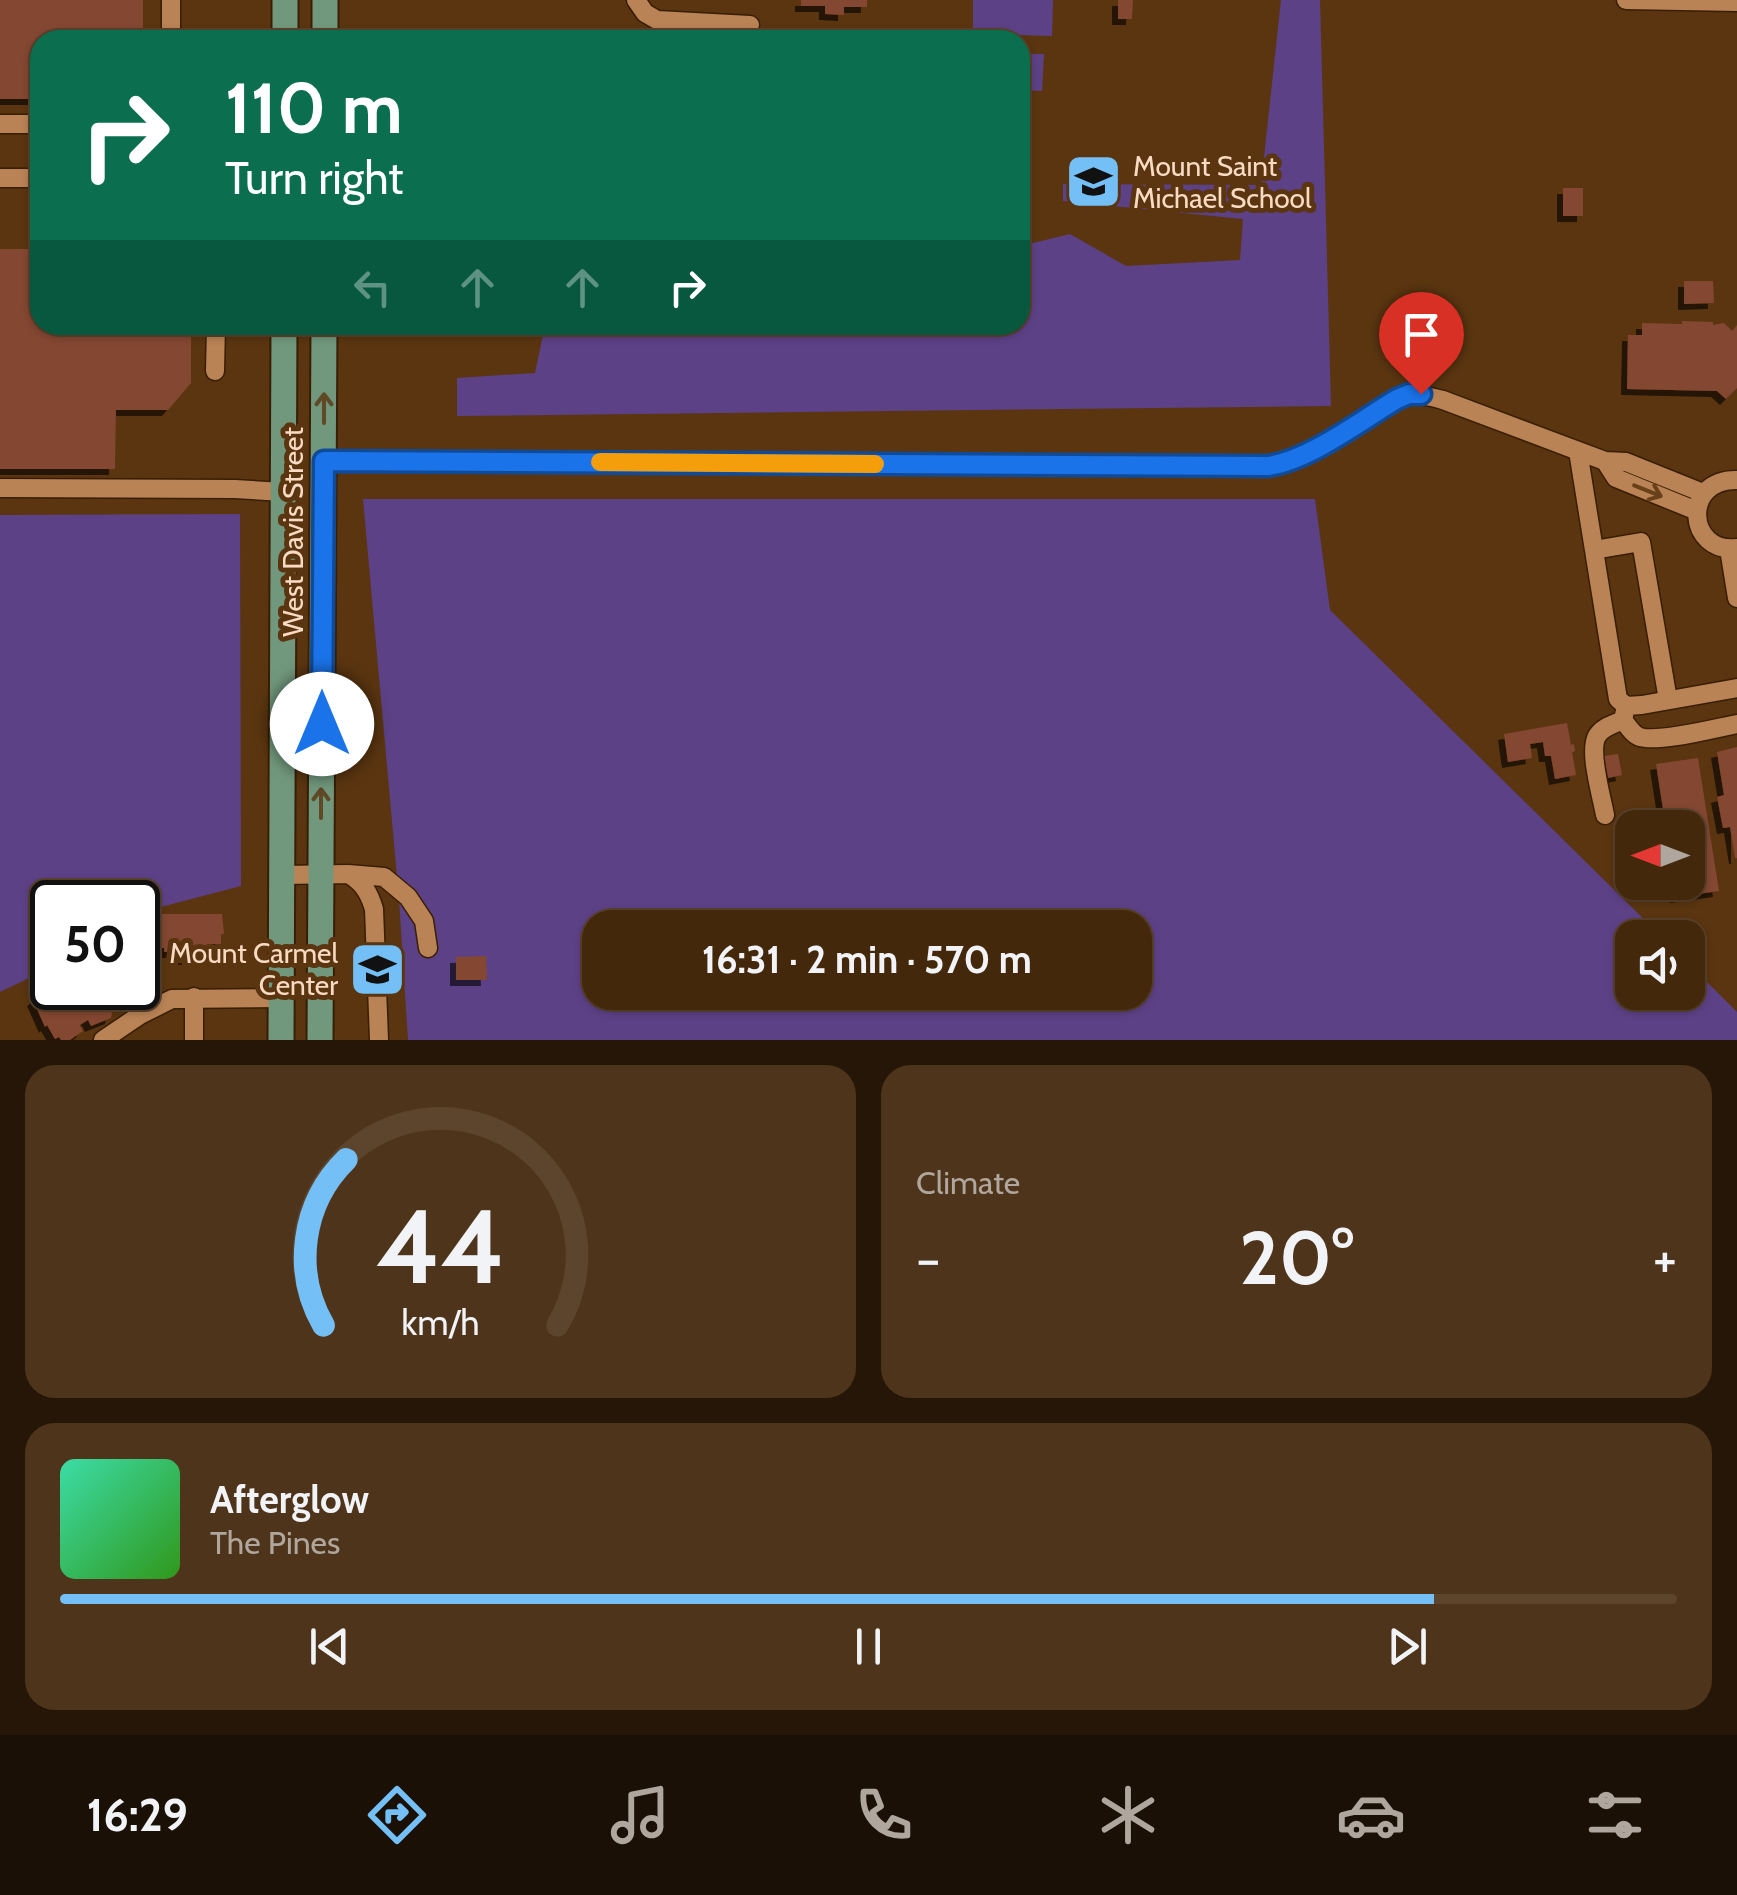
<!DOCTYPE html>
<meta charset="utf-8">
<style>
body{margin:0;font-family:Cabin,sans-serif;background:#4e341a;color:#f1f3f6;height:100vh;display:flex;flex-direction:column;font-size:38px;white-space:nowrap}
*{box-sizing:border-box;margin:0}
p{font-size:32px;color:#afa69d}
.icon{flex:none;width:55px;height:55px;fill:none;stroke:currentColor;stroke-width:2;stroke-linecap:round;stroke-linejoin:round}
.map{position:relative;height:1040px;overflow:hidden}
.sheet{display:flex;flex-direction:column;gap:25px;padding:25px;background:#251607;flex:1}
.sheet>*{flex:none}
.banner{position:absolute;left:30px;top:30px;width:1000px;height:305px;border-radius:30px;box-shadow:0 2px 8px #0004,0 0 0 2px #5c442d;background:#0b6e4f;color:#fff;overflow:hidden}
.needle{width:65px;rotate:270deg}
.fabs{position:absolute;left:1615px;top:810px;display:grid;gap:20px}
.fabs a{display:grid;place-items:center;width:90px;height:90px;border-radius:20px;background:#44280c;box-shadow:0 2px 8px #0004,0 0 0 2px #5c442d;font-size:50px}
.speed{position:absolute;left:30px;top:880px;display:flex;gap:20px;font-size:50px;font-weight:700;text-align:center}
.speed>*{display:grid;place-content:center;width:130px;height:130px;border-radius:50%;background:#44280c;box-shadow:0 2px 8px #0004,0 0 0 2px #5c442d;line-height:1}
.speed .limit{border:5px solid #111;border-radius:15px;background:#fff;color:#111}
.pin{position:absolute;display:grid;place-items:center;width:85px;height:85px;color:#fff;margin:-102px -42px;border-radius:50% 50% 50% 0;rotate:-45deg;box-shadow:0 0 10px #0007}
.pin .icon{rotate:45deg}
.me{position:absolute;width:110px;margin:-55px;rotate:0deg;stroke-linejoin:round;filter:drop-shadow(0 0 8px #0008)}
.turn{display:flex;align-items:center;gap:35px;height:210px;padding:0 30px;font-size:45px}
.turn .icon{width:130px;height:130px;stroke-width:2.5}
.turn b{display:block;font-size:70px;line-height:85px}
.lanes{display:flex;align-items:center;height:95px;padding:0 30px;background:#0003;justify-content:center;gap:50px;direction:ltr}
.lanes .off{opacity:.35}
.big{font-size:75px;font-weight:700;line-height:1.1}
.sheet .card{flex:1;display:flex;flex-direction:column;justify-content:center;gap:15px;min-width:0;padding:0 35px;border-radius:30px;background:#4e341a}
.sheet .dial{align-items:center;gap:0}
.dial svg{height:260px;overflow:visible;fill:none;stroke:#5c442d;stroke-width:7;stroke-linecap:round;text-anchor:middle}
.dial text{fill:#f1f3f6;stroke:none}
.song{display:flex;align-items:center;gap:30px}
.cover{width:120px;height:120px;border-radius:15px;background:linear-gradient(135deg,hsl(160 70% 55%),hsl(110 70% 35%))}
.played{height:10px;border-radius:5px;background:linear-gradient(90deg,#74c0f6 85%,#5c442d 85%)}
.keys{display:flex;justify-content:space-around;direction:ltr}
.heat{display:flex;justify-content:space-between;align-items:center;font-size:55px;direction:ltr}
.sheet .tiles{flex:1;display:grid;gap:25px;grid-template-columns:1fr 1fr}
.card:last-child{grid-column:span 2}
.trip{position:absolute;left:582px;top:910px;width:570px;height:100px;border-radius:30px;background:#44280c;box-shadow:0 2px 8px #0004,0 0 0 2px #5c442d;font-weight:700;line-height:100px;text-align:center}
.dock{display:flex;height:160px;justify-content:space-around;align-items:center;background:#1b1005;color:#afa69d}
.dock .icon{width:70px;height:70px}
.dock .selected{color:#74c0f6}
.dock b{font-size:45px;color:#f1f3f6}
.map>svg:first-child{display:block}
</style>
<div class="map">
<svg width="1737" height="1040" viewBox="0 0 1737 1040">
<defs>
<filter id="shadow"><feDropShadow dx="-6" dy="6" stdDeviation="0" flood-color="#0009"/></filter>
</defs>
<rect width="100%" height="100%" fill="#5a3510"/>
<!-- green -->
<path fill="#5d4186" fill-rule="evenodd" d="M 973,0 L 1053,0 L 1052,36 L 973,34 Z
M 1281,0 L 1320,0 L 1331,406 L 457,416 L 457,378 L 535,373 L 545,325 L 1020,325 L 1020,242 L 1029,244 L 1070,234 L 1126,266 L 1240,260 L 1243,219 L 1063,201 L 1063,184 L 1261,185 Z
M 1020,54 L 1044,54 L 1042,91 L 1020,90 Z
M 363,499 L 1315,499 L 1330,610 L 1662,937 L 1632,938 L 1632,992 L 1688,992 L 1688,963 L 1737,1012 L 1737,1040 L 408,1040 L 399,899 ZM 600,928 L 1135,928 L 1135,992 L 600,992 Z
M 240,514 L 241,886 L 138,913 L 138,902 L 52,902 L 52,967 L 0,992 L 0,515 Z"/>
<!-- building -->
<path fill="#844730" filter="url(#shadow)" d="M 0,0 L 143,0 L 143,40 L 40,40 L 40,99 L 0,99 Z
M 801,0 L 867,0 L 867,7 L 844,7 L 844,15 L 825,14 L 825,6 L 801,6 Z
M 1118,0 L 1133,0 L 1132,19 L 1118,19 Z
M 1563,188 L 1583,188 L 1583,216 L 1563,216 Z
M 0,249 L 40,249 L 40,325 L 191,325 L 191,383 L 168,410 L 116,410 L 115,469 L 0,469 Z
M 1684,281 L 1713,281 L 1714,303 L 1684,304 Z
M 1682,321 L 1713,322 L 1713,325 L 1724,323 L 1732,331 L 1737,325 L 1737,388 L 1726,399 L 1717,391 L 1627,389 L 1628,335 L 1642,335 L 1642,323 L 1682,324 Z
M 1567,723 L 1571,745 L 1574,744 L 1575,751 L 1572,752 L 1576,775 L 1555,779 L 1551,756 L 1545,756 L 1543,742 L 1530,744 L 1532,758 L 1508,762 L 1504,734 Z
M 1737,747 L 1737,858 L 1735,858 L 1730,827 L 1723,828 L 1717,797 L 1724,795 L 1717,752 Z
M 1618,754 L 1622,775 L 1608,778 L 1604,756 Z
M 1698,758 L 1719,891 L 1676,897 L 1674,882 L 1688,882 L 1688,828 L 1666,828 L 1656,764 Z
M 152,914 L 222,914 L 224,934 L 221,934 L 221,944 L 208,944 L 208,949 L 196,949 L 196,953 L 188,953 L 188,959 L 174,959 L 174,952 L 164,952 L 164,948 L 153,948 L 153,940 L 151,940 Z
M 486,956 L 487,980 L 456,980 L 456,957 Z
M 52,982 L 52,988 L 104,988 L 112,1007 L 109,1008 L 112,1013 L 111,1018 L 91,1026 L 88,1020 L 80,1025 L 83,1031 L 70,1040 L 61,1040 L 59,1037 L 55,1039 L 47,1025 L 45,1027 L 33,1000 L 36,998 L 35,989 Z"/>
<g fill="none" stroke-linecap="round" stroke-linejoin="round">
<defs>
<path id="minor" d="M 171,0 L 171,40
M 636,0 L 645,13 L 657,20 L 750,25
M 1626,0 L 1737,2
M 0,124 L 40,124
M 0,178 L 40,178
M 215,371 L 216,325
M 1578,451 L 1618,699 L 1626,706 L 1642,705 L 1737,688
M 323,461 L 1268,465 C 1310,460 1360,421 1397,399 C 1414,393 1425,395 1443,400 L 1605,461 L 1626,462 L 1703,493
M 1605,461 L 1616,478 L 1697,511
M 1737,480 C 1681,479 1687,554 1737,548
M 0,488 L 235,489 L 283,492
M 1729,549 L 1737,598
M 1594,550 L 1641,542 L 1668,700
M 1623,720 C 1628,726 1633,735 1640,737 C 1659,743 1716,728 1737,724
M 1605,815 C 1602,797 1588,752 1597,736 C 1602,727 1614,724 1623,720 L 1626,706
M 282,875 L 348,874 L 384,877 L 408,897 L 424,921 L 428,948
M 350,875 C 364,884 369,893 374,909 L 379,1040
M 194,997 L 194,1040
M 103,1040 L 140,1015 L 172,999 L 281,998"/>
<path id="major" d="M 285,40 L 285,0
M 325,40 L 325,0
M 281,1040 L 284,325
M 320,1040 L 324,325"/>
</defs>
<!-- minor casing -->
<use href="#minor" stroke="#381e05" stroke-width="21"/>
<!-- major casing -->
<use href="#major" stroke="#381e05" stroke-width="29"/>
<!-- minor -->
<use href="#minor" stroke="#b98355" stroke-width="18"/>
<!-- major -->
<use href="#major" stroke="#71987c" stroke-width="25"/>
</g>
<!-- one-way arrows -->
<defs><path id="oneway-shaft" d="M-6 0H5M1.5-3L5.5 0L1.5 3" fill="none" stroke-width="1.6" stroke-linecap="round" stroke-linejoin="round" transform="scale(2.5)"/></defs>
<g stroke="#5f4926">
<use href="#oneway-shaft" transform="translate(324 408) rotate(-90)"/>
<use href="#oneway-shaft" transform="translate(321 803) rotate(-90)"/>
</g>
<use stroke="#68411a" href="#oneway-shaft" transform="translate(1648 491) rotate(22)"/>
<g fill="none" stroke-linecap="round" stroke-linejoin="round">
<defs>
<path id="route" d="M 322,724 L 324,461 L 1268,466 C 1310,460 1360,421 1397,399 L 1409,394 L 1421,394"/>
</defs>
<!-- route casing -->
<use href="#route" stroke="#114b97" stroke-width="25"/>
<!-- route -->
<use href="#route" stroke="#1a73e8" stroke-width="18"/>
<!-- slow -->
<path stroke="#f59e0b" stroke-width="18" d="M 600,462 L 875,464"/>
</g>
<!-- icons -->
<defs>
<symbol id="school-square" viewBox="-11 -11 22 22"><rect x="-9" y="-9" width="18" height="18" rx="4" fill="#74c0f6" stroke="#5a3510"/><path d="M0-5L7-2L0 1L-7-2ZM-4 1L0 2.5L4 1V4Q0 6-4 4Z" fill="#111"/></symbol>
<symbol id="university-square" viewBox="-11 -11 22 22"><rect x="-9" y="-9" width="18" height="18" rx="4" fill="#74c0f6" stroke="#5a3510"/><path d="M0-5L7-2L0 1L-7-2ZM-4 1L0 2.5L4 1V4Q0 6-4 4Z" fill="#111"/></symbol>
</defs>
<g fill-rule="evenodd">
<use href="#school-square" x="1062" y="150" width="63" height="63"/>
<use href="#university-square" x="346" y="938" width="63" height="63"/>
</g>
<g text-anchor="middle" stroke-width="10" stroke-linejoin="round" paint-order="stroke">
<!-- poi labels -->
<g font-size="28" fill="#f9dbc4" stroke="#5a3510" text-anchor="start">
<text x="1133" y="176">Mount Saint<tspan x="1133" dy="32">Michael School</tspan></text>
<text x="338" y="963" text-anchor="end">Mount Carmel<tspan x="338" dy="32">Center</tspan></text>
</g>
<!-- street labels -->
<g font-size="28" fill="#f9dbc4" stroke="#5a3510">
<text transform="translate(293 532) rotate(-90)" y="10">West Davis Street</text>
</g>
</g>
</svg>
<div class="fabs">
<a><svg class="needle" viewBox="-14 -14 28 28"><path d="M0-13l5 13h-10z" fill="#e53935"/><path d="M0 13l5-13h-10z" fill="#afa69d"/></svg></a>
<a><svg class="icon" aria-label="sound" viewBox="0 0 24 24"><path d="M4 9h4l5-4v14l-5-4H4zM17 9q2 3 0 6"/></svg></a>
</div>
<div class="speed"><div class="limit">50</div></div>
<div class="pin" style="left:1421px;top:394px;background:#d93025"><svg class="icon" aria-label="arrive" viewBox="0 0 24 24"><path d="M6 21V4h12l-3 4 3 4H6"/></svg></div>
<svg class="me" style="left:322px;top:724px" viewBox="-20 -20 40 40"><circle r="19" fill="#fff"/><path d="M0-13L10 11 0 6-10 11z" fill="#1a73e8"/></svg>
<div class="trip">16:31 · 2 min · 570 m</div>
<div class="banner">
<div class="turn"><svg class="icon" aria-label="right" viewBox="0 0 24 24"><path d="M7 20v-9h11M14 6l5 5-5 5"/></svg><div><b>110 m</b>Turn right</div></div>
<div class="lanes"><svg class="icon off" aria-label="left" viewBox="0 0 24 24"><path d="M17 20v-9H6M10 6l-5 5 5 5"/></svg><svg class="icon off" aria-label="ahead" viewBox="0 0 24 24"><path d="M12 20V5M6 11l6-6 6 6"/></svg><svg class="icon off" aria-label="ahead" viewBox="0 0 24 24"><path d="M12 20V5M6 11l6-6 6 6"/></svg><svg class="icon" aria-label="right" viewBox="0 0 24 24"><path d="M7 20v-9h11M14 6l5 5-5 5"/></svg></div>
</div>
</div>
<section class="sheet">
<div class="tiles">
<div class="card dial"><svg viewBox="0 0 100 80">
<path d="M14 69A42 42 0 1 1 86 69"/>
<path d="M14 69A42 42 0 0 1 21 18" stroke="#74c0f6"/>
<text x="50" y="56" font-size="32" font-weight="700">44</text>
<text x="50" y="72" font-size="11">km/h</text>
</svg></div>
<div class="card"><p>Climate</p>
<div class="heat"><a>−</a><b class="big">20°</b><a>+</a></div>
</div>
<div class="card">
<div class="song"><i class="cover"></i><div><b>Afterglow</b><p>The Pines</p></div></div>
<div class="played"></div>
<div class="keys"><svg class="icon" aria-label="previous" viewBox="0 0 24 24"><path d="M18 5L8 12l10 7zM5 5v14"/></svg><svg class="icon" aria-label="pause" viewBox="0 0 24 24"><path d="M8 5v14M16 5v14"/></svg><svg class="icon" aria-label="next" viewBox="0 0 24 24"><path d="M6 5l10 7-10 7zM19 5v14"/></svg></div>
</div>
</div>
</section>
<nav class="dock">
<b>16:29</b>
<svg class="icon selected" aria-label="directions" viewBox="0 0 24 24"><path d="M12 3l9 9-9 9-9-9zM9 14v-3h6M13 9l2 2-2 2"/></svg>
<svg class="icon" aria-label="music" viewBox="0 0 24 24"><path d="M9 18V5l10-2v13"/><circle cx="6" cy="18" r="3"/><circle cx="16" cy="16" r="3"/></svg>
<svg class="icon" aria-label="phone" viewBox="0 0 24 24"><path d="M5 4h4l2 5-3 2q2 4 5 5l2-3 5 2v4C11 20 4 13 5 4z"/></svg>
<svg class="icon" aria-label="climate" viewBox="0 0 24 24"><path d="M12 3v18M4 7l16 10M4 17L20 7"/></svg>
<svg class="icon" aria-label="car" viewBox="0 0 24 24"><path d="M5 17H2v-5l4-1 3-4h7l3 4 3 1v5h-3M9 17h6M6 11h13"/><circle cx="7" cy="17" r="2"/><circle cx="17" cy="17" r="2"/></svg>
<svg class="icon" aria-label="filters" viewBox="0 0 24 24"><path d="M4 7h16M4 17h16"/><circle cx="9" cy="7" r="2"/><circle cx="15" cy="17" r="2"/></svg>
</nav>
